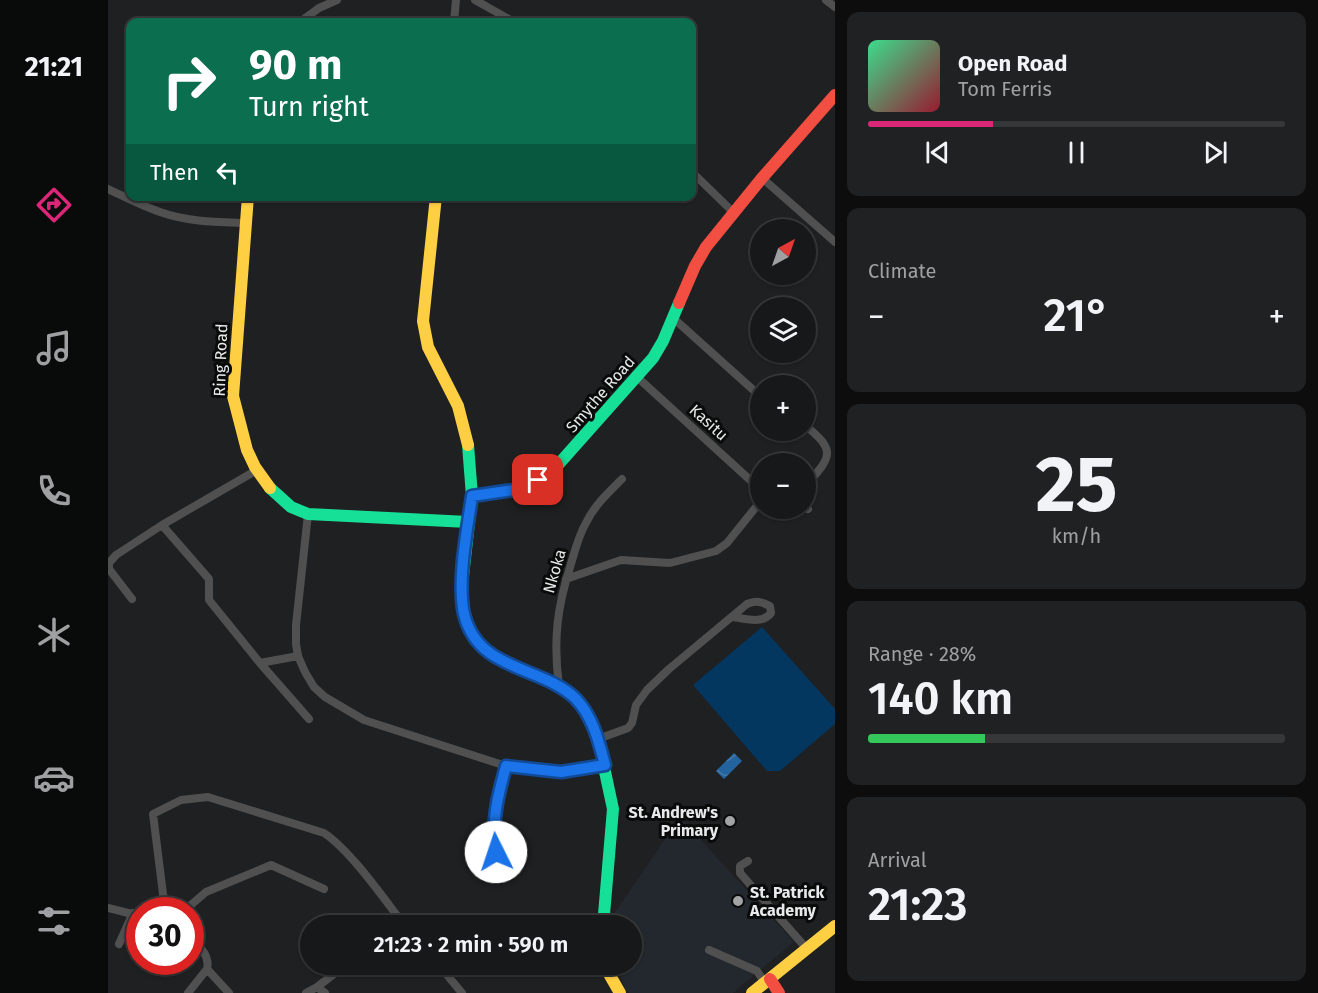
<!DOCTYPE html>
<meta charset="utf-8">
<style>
body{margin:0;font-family:"Fira Sans",sans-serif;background:#202122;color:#f1f3f6;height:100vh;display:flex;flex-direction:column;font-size:22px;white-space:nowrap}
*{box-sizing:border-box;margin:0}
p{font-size:20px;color:#9ea0a2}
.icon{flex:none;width:33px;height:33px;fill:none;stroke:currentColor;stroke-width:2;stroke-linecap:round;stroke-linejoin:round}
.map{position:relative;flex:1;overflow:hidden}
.panel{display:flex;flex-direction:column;gap:12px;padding:12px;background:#0d0d0e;width:483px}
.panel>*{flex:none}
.banner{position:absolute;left:18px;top:18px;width:570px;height:183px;border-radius:12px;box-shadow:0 2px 4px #0004,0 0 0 2px #363738;background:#0b6e4f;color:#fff;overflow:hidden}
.needle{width:39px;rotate:40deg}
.tools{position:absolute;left:642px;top:219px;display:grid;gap:12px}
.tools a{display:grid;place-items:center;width:66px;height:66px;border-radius:50%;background:#171819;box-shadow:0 2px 4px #0004,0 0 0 2px #363738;font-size:30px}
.speed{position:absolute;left:18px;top:897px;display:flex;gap:12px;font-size:30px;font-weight:700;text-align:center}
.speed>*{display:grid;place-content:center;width:78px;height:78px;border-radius:50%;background:#171819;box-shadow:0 2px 4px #0004,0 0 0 2px #363738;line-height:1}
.speed .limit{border:9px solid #d22;background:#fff;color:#111}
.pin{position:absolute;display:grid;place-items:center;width:51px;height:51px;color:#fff;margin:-26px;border-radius:12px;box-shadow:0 3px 9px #0006}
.me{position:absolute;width:66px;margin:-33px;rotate:356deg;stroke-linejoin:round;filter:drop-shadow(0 0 4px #0008)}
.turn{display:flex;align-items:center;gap:21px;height:126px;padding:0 24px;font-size:27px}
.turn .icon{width:78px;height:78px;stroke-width:2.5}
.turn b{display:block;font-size:42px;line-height:51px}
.then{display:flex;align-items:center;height:57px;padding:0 24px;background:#0003;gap:12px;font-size:22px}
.big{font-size:45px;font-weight:600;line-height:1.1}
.panel .widget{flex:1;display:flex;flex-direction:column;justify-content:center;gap:9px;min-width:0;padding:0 21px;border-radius:12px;background:#202122}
.panel .dial{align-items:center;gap:0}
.dial b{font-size:78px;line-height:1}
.song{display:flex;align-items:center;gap:18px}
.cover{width:72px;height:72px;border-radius:9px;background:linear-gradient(135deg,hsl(150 70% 55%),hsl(350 70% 35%))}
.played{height:6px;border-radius:3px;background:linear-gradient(90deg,#db2777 30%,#363738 30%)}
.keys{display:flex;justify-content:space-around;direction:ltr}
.heat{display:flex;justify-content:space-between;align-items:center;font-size:33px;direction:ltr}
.charge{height:9px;border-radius:4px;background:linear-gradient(90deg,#34c759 28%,#363738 0)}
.trip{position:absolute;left:192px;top:915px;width:342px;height:60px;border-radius:30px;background:#171819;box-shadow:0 2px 4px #0004,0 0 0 2px #363738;font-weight:600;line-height:60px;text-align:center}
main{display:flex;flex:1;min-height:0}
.menu{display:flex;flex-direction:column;width:108px;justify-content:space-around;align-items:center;background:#090a0a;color:#9ea0a2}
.menu .icon{width:42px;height:42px}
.menu .on{color:#db2777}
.menu b{font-size:27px;color:#f1f3f6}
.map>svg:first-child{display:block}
</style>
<main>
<nav class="menu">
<b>21:21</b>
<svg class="icon on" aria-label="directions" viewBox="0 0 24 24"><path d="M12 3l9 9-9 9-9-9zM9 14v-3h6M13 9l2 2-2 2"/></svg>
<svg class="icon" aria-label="music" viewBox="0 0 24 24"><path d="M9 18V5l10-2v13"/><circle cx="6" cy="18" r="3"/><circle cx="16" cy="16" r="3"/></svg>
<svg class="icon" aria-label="phone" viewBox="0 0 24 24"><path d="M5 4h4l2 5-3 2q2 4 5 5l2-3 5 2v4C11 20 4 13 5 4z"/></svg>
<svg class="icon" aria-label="climate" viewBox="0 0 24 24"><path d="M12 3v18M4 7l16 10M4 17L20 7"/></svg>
<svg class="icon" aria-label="car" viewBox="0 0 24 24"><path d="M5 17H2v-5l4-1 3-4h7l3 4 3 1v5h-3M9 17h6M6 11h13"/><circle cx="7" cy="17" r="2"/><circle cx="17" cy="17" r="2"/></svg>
<svg class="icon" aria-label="filters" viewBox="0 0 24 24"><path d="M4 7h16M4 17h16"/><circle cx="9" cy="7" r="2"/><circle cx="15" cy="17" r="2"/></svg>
</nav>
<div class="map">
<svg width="727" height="993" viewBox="0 0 727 993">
<defs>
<pattern id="water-waves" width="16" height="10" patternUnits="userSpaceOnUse" patternTransform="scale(1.5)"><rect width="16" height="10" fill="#23649e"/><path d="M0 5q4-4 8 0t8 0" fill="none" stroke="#437aac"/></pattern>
</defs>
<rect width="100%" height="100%" fill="#1f2021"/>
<!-- built -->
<path fill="#23282e" d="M 572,817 L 686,942 L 625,993 L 521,993 L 517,989 L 509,965 L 524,964 L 524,926 L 504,926 L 506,914 Z"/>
<!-- pitch -->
<path fill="#043760" d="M 654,627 L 727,709 L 727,724 L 672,771 L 659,771 L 585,685 Z"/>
<!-- water -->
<path fill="url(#water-waves)" d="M 626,753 L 634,761 L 616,779 L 608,771 Z"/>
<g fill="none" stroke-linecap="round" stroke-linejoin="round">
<!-- street -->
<path stroke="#505051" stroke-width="8" d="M 367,0 L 406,22
M 718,0 L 727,7
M 192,22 L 211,8 L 229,0
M 346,22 L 348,0
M 584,172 L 625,212
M 654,178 L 727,242
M 0,189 C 17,197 34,206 52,212 C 80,222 109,222 137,223
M 564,317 L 652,396
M 529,377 L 652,489
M 698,426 C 727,450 725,456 698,485
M 698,506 L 700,509
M 200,514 L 188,625 L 188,644 L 190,656 L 197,672 L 206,687 L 217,697 L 256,720 L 398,766 L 453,772 L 497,765
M 54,525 L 101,579 L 101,600 L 152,663
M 458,579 L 513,560 L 562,563 L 608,551 L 619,543 L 652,502
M 24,599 L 1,569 L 1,563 L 8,555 L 54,525 L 149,470
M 190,656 L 152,663 L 201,719
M 451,686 C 445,641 449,607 463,564 C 467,550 471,534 479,521 C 487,505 501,492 514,479
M 490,739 L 520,728 L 524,723 L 528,705 L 539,690 L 561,669 L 639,604 C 648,600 654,602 662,606 L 663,613 C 654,625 636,618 624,617
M 640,861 L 632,866 L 632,873 L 699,949
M 392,871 L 385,833 L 390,794 L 398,766
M 0,908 L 32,916
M 57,910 L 45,814 L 73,800 L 100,797 L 216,833 C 243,851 276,899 297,926
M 77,910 L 98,892 L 163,865 L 216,889
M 82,939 C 93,946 102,957 99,969
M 11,944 L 25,913
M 601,950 L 649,971 L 657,983
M 330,964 L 354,993
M 209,987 L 239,964
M 80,993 L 99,969 L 121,993
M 198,993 L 209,987 L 217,993"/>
<!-- fast -->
<path stroke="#16e098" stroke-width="12" d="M 360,445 L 364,496 L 354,585 L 356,613 L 366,639 L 378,650 L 397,663 L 451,686 L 466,698 L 475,708 L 490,739 L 505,809 L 495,926
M 162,488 L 183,507 L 200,514 L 360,522
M 364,496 L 418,487 L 449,466 L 545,358 L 555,341 L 571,303"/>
<!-- slow -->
<path stroke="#ffcf43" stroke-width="12" d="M 140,196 L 125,396 L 139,450 L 147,467 L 162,488
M 328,196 L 315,321 L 320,347 L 350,406 L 360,445
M 499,964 L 500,972 L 512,993
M 644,993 L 727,926"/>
<!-- jam -->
<path stroke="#f24e42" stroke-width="12" d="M 571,303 L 587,266 L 598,247 L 654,178 L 727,95
M 662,979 L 671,993"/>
</g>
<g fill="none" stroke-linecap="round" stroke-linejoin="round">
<defs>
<path id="route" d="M 388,852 C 383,822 390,795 398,766 L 453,772 L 497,765 C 491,742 485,717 468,699 C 433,665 370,672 356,614 C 349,581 359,530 364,496 L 405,490 L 430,480"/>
</defs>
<!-- route casing -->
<use href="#route" stroke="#114b97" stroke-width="15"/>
<!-- route -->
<use href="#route" stroke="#1a73e8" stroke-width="10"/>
</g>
<!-- markers -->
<g fill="#a2a3a4" stroke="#090a0a" stroke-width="2">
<circle cx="622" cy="821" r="6"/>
<circle cx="630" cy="901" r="6"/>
</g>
<g text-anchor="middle" stroke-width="6" stroke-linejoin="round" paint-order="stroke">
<!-- street labels -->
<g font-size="16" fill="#e8e9ea" stroke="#090a0a">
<text transform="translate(112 360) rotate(-88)" y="6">Ring Road</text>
<text transform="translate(492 394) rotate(-49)" y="6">Smythe Road</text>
<text transform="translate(601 422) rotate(42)" y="6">Kasitu</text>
<text transform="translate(446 571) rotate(-74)" y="6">Nkoka</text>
</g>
<!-- poi labels -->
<g font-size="16" font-weight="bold" fill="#e8e9ea" stroke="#090a0a" text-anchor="end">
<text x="610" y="818">St. Andrew's<tspan x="610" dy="18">Primary</tspan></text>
<text x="642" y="898" text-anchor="start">St. Patrick<tspan x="642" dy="18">Academy</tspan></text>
</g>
</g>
</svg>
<div class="tools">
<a><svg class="needle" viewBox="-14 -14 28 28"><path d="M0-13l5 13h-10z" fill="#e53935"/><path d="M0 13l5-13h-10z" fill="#9ea0a2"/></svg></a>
<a><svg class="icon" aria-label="layers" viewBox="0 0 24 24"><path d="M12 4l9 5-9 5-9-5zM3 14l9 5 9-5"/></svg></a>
<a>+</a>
<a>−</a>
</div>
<div class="speed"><div class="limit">30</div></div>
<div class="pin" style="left:430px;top:480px;background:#d93025"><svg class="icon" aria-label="arrive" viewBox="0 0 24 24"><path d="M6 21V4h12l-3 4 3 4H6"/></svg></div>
<svg class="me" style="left:388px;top:852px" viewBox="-20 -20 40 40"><circle r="19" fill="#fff"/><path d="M0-13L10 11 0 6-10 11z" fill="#1a73e8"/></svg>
<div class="trip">21:23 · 2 min · 590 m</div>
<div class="banner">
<div class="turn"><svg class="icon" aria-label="right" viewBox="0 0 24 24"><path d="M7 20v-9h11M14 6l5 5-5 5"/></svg><div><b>90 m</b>Turn right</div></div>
<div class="then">Then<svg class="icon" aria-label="left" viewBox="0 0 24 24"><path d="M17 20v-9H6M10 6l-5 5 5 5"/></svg></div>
</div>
</div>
<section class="panel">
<div class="widget">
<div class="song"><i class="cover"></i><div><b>Open Road</b><p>Tom Ferris</p></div></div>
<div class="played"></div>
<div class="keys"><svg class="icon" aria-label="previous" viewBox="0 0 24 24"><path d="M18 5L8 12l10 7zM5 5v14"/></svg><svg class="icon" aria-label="pause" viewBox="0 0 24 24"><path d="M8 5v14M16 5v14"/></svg><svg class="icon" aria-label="next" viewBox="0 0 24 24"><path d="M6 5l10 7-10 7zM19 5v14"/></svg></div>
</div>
<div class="widget"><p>Climate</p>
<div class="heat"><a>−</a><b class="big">21°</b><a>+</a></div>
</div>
<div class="widget dial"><b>25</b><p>km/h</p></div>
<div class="widget"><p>Range · 28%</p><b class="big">140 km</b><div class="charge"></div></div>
<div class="widget"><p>Arrival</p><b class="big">21:23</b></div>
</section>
</main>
